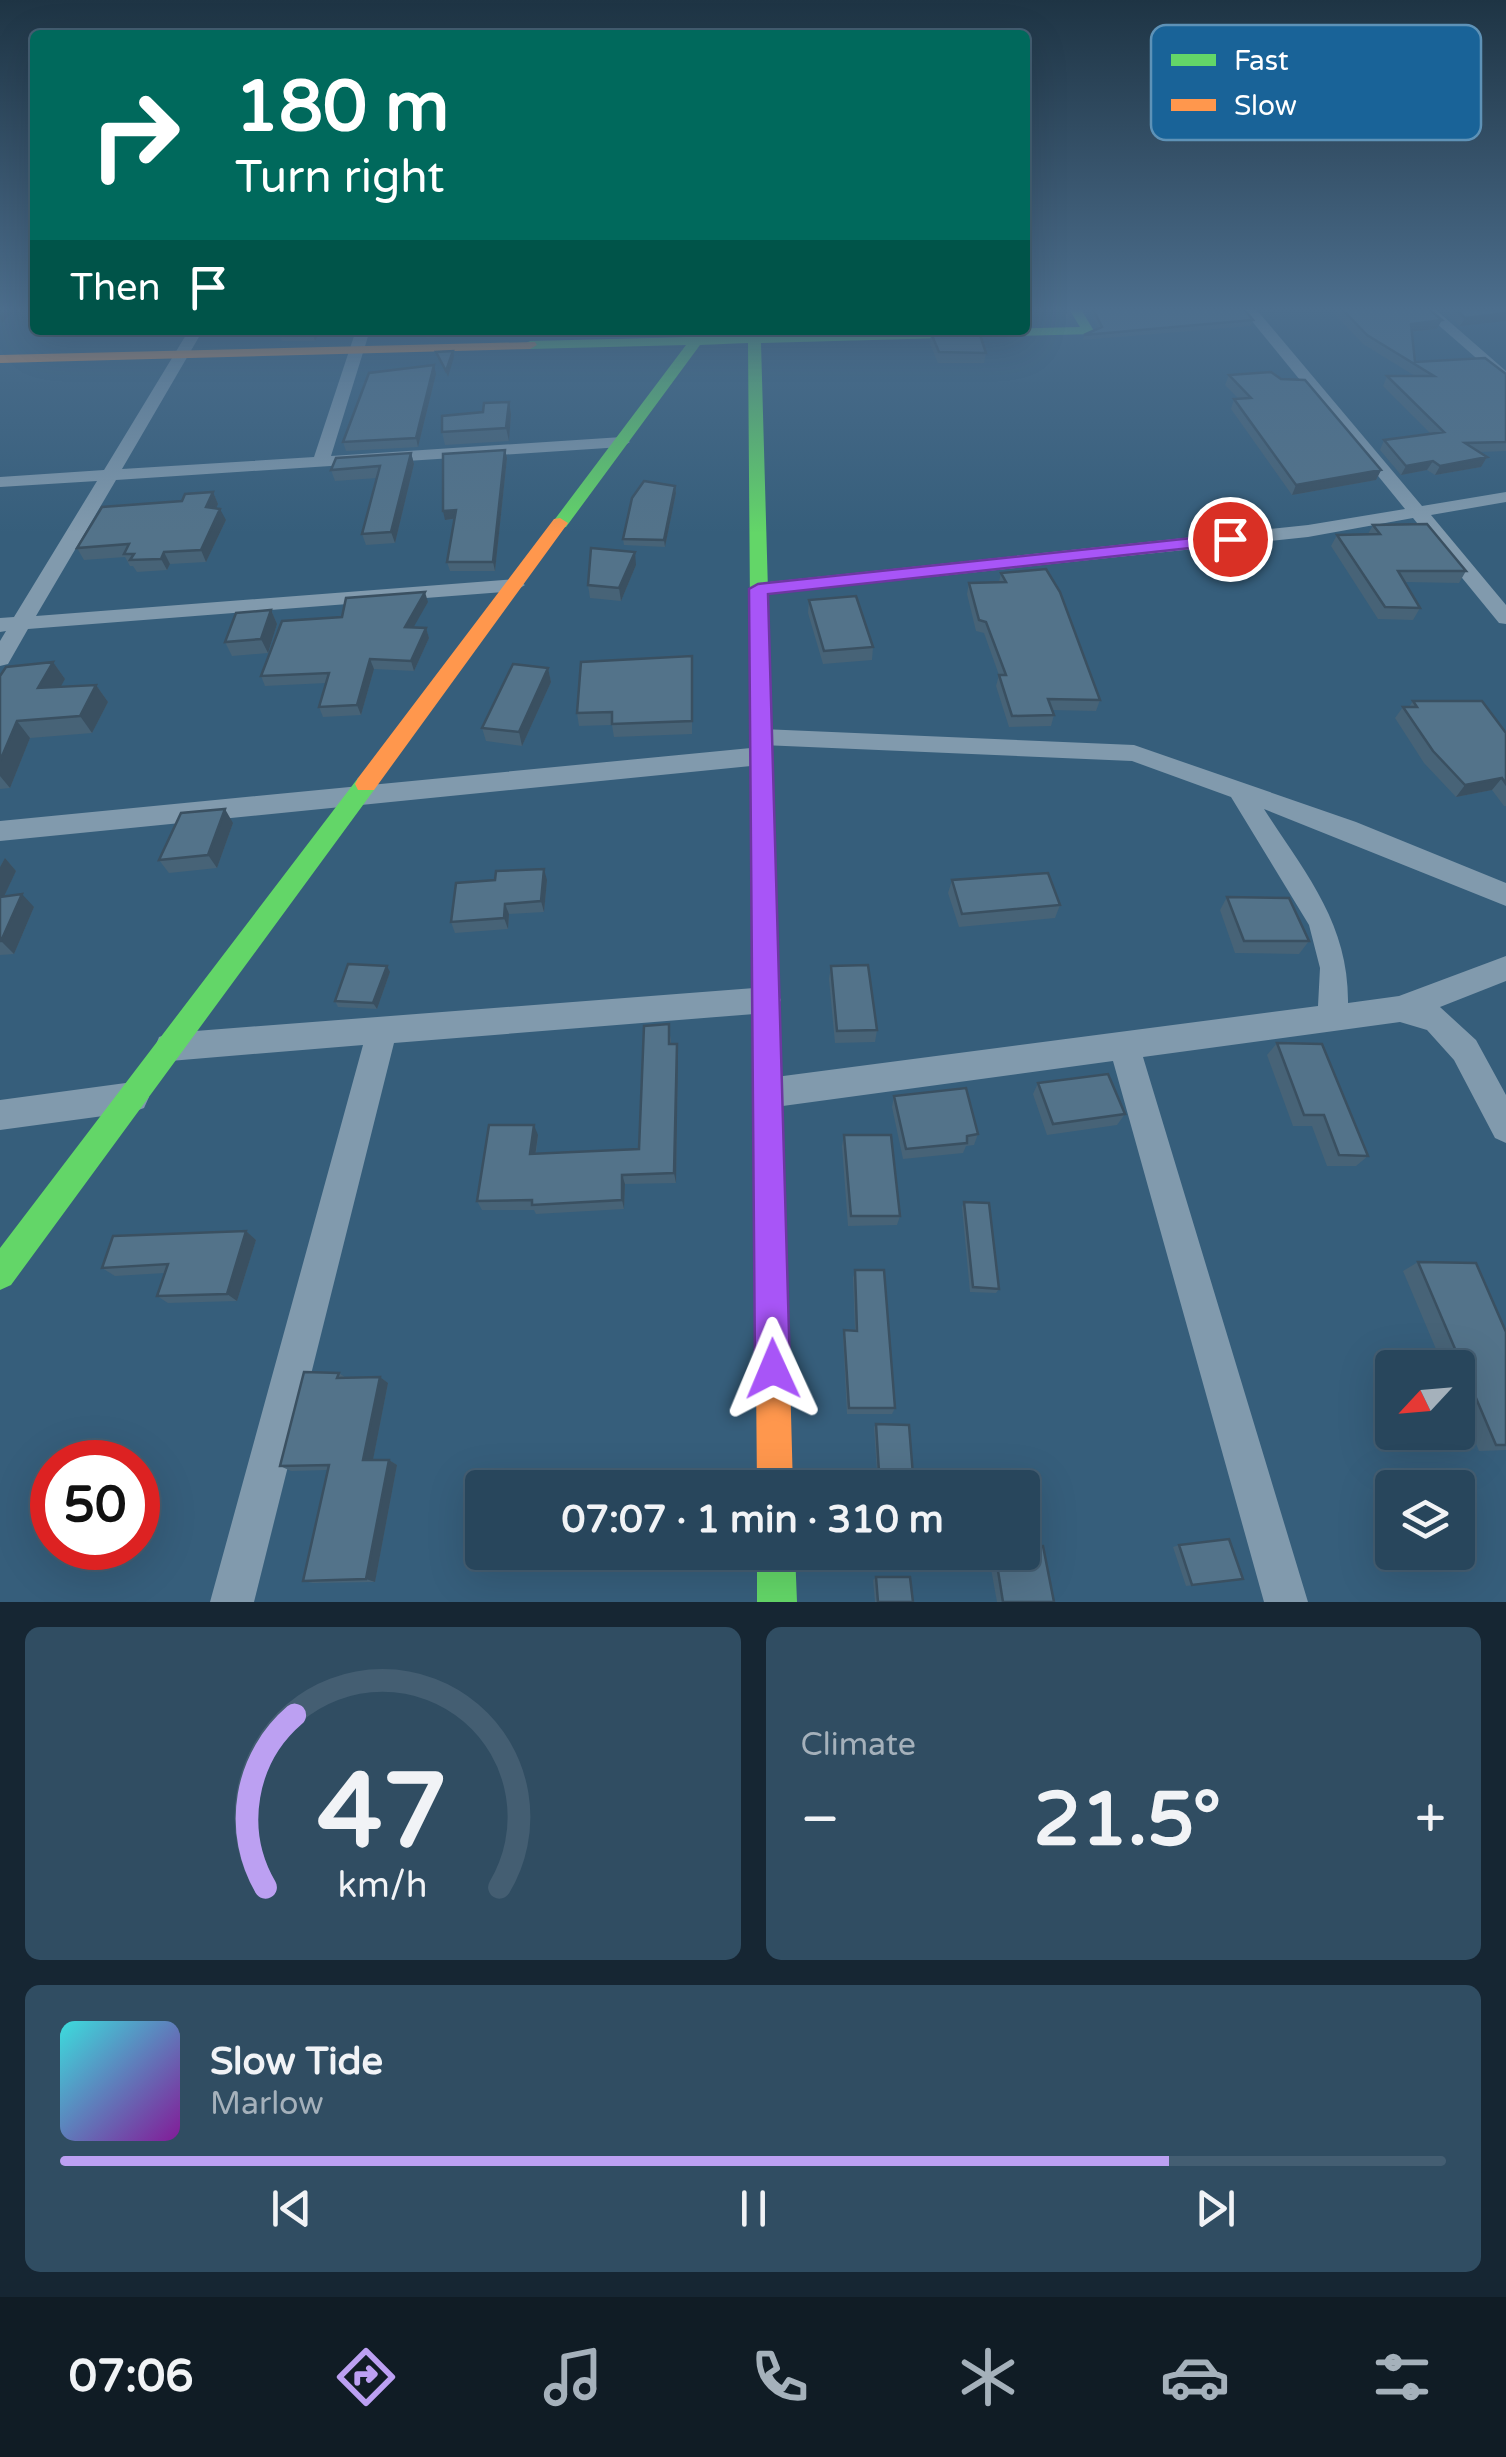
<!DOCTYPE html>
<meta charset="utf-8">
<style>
body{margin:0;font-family:"Varela Round",sans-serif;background:#304d62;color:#f1f3f6;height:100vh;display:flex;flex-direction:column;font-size:38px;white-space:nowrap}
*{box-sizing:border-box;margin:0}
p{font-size:32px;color:#a5b1bb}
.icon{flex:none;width:55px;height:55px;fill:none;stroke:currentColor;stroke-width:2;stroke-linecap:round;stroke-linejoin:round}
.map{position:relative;height:1602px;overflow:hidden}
.sheet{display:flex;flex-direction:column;gap:25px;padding:25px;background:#162633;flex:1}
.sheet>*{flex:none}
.top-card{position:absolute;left:30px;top:30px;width:1000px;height:305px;border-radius:10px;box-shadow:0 10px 40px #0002,0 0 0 2px #445e72;background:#00695c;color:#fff;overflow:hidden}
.needle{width:65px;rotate:244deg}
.fabs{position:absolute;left:1375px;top:1350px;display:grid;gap:20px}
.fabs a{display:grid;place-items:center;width:100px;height:100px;border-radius:10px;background:#28465c;box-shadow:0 10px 40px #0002,0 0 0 2px #445e72;font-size:50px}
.speed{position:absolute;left:30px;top:1440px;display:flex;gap:20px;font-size:50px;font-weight:700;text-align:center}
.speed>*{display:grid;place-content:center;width:130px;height:130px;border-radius:50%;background:#28465c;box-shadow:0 10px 40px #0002,0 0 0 2px #445e72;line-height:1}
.speed .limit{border:15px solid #d22;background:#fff;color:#111}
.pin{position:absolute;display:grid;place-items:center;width:85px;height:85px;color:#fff;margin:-42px;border:5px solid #fff;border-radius:50%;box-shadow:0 2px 10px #0007}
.me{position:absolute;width:110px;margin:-55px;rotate:359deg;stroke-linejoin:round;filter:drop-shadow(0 0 8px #0008)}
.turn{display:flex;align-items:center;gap:35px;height:210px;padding:0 40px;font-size:45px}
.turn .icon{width:130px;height:130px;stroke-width:2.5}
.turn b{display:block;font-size:70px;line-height:85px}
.then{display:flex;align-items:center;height:95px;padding:0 40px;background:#0003;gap:20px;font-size:38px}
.big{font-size:75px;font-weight:700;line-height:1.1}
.sheet .card{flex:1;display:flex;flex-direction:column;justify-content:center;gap:15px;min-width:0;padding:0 35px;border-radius:15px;background:#304d62}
.sheet .dial{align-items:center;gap:0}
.dial svg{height:260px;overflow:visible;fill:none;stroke:#445e72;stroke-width:7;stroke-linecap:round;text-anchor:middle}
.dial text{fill:#f1f3f6;stroke:none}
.song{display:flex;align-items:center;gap:30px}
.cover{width:120px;height:120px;border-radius:15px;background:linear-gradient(135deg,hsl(180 70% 55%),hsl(290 70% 35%))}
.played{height:10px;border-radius:5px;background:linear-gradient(90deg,#bca0f2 80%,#445e72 80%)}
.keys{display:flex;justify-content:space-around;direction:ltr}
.heat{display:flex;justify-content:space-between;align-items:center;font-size:55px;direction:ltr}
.sheet .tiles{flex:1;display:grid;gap:25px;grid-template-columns:1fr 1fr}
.card:last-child{grid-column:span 2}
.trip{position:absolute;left:465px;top:1470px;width:575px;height:100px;border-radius:10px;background:#28465c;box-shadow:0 10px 40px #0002,0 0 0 2px #445e72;font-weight:700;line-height:100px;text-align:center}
.dock{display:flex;height:160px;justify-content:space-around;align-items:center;background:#101c25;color:#a5b1bb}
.dock .icon{width:70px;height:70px}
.dock .selected{color:#bca0f2}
.dock b{font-size:45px;color:#f1f3f6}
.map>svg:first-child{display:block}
</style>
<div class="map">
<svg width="1506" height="1602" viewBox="0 0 1506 1602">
<rect width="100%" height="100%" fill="#365e7b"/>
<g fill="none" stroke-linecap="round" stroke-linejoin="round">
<!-- street -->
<path fill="#819aad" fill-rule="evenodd" d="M 1242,309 L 1256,309 L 1422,506 L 1506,492 L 1506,502 L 1431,515 L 1506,605 L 1506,624 L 1499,623 L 1413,518 L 1308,537 L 759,595 L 749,589 L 759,583 L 1308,525 L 1405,509 Z
M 1420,309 L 1435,309 L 1506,371 L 1506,384 Z
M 189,330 L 203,330 L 122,469 L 314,457 L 356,330 L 370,330 L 331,456 L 622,437 L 630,442 L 622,447 L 116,480 L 36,616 L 515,579 L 525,585 L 515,591 L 28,629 L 8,664 L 0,666 L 0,641 L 6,631 L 0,632 L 0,618 L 14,617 L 97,481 L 0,487 L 0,477 L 104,470 Z
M 761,729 L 1134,745 L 1356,822 L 1506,883 L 1506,906 L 1264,809 C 1305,873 1349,923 1348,1003 L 1399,996 L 1506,956 L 1506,981 L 1440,1007 L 1476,1040 L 1506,1095 L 1506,1143 L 1495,1138 L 1454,1060 L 1427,1030 L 1400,1022 L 1143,1057 L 1308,1602 L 1264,1602 L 1113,1061 L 768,1108 L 757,1104 L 752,1093 L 757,1082 L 768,1078 L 1318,1006 L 1320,968 L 1309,925 L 1231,797 L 1132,761 L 761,745 L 749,737 Z
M 761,747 L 773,756 L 761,765 L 0,841 L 0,821 Z
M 766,987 L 776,991 L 781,1000 L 776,1009 L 766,1013 L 394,1043 L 254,1602 L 210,1602 L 363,1045 L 170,1061 L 159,1057 L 155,1047 L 159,1037 L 170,1033 Z
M 133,1082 L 144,1086 L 149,1097 L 144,1108 L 133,1112 L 0,1130 L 0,1100 Z"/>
<!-- fast -->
<path fill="#63d668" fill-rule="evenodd" d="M 1069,309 L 1081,309 L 1094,331 L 1093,334 L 761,343 L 787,1265 L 782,1276 L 771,1281 L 760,1276 L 755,1265 L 748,343 L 700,345 L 566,527 L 560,528 L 552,523 L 686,345 L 530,349 L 523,345 L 530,341 L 692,337 L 697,330 L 710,330 L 706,337 L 748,336 L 748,330 L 760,330 L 761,335 L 1080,327 Z
M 366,776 L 374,778 L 377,784 L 374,790 L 11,1285 L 0,1290 L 0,1248 L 358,778 Z
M 757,1552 L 795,1552 L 797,1602 L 757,1602 Z"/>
<!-- slow -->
<path fill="#ff974d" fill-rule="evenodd" d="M 535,342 L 537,345 L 530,349 L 0,363 L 0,355 Z
M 560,518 L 568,523 L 374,790 L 358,790 L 355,784 L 358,778 L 554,519 Z
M 771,1249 L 782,1254 L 787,1265 L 793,1488 L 757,1488 L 755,1265 L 760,1254 Z"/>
</g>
<!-- wall -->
<path fill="#476377" d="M 1060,309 L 1068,309 L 1070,316 L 1069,321 Z
M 1089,309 L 1244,309 L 1253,320 L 1251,326 L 1083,340 L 1084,335 L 1099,329 Z
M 1330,309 L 1429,309 L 1437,329 L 1412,332 L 1415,362 L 1506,374 L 1506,451 L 1479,452 L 1487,457 L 1481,467 L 1435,475 L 1427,470 L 1401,475 L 1380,450 L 1384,440 L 1431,434 L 1383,386 L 1387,376 L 1415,376 L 1363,344 Z
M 1441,309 L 1506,309 L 1506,321 L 1460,326 Z
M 321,330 L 315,341 L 282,341 L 279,332 Z
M 422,330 L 464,330 L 461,337 L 426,338 Z
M 931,333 L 986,353 L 984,363 L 938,363 L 930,344 Z
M 436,374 L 418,447 L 346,451 L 343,442 Z
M 1229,375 L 1381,470 L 1376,480 L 1292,495 L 1231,409 L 1234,399 L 1239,399 L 1225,385 Z
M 509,402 L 511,414 L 509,441 L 445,445 L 442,432 L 483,412 Z
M 505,450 L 507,458 L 495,571 L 450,571 L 447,562 L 454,519 L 445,520 Z
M 411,453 L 414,464 L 395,543 L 366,545 L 362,534 L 377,478 L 335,481 L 331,470 Z
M 675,486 L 676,493 L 665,547 L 624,545 L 623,539 Z
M 213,492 L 218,504 L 216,508 L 226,520 L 206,562 L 170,564 L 167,570 L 137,572 L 133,566 L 130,566 L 125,557 L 84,560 L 77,548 L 182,501 Z
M 1373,525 L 1466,571 L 1459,583 L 1405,582 L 1420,608 L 1413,620 L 1378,619 L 1331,546 L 1337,535 L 1368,534 Z
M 636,565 L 621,601 L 590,598 L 588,585 Z
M 1001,573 L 1100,700 L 1096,711 L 1052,710 L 1054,715 L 1051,726 L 1009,727 L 996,686 L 999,675 L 984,633 L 976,631 L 967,594 L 969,583 L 999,582 Z
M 809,600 L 873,647 L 872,660 L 823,664 L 808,613 Z
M 428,602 L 413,627 L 426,628 L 429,638 L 414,671 L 374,669 L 361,715 L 323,717 L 319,707 L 326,683 L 265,686 L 261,676 L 342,617 Z
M 271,610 L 277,624 L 268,653 L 232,656 L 225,642 Z
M 53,662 L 65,679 L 60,687 L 96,685 L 108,702 L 92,733 L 30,738 L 10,788 L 0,789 L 0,676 Z
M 548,668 L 551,682 L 522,746 L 486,741 L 482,728 Z
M 692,669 L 692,734 L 614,737 L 612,725 L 579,726 L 577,713 Z
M 1413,701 L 1506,733 L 1506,806 L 1504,806 L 1492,790 L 1456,797 L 1424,763 L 1395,718 L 1403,707 L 1409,707 Z
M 233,823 L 217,868 L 169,873 L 159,860 Z
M 5,858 L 16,871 L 4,896 L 34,907 L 14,954 L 0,955 L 0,867 Z
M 547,880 L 544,912 L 509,914 L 508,929 L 455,933 L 451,922 Z
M 952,880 L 1060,905 L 1055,918 L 959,927 L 948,893 Z
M 1227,897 L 1309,941 L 1299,954 L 1235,953 L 1220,910 Z
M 831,966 L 877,1030 L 875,1042 L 835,1043 L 829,979 Z
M 390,972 L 377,1009 L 338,1007 L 335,1001 Z
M 671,1035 L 671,1044 L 678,1055 L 676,1183 L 625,1184 L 624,1209 L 536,1214 L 534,1210 L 482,1210 L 477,1201 L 538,1135 L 536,1154 L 639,1149 Z
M 1277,1043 L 1368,1156 L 1356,1166 L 1327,1166 L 1312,1126 L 1293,1126 L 1267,1055 Z
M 1038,1083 L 1125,1114 L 1117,1125 L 1047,1135 L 1033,1094 Z
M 894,1096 L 978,1134 L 974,1145 L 966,1146 L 963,1153 L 903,1159 L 892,1107 Z
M 844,1135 L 900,1216 L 897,1225 L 848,1226 L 842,1146 Z
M 964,1202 L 999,1289 L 996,1293 L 970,1292 L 962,1207 Z
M 246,1231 L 256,1240 L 237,1301 L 168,1303 L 157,1296 L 165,1273 L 115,1276 L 102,1268 Z
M 1418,1262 L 1506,1332 L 1506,1450 L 1479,1451 L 1458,1400 L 1458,1368 L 1444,1368 L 1403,1271 Z
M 855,1270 L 895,1408 L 892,1414 L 847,1414 L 843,1337 L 844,1330 L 855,1331 L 853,1278 Z
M 339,1373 L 346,1378 L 380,1377 L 388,1383 L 373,1460 L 389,1460 L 397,1465 L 375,1582 L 313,1583 L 303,1581 L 328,1470 L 291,1471 L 280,1466 Z
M 876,1424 L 914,1488 L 878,1488 L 874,1427 Z
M 1179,1545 L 1243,1579 L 1186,1586 L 1173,1547 Z
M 988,1552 L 1022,1552 L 1054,1602 L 997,1602 Z
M 876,1577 L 913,1602 L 875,1602 L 873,1580 Z"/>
<!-- shaded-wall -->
<path fill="#3a5061" d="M 6,309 L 15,309 L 2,323 L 0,316 Z
M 1506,313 L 1506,321 L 1460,326 L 1465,318 Z
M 1442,320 L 1437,329 L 1407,332 L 1411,324 Z
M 313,330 L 321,330 L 315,341 L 312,332 Z
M 453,351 L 454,357 L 448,377 L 446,371 Z
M 434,365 L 436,374 L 418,447 L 416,438 Z
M 509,402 L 511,414 L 509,441 L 506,428 Z
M 505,450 L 507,458 L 495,571 L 493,562 Z
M 411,453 L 414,464 L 395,543 L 391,532 Z
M 1487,457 L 1481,467 L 1435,475 L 1440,466 Z
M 1433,461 L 1427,470 L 1401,475 L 1406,466 Z
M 1381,470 L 1376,480 L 1292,495 L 1296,485 Z
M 675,486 L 676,493 L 665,547 L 664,540 Z
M 213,492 L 218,504 L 212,518 L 206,507 Z
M 220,509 L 226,520 L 206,562 L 201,550 Z
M 456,510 L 458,518 L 445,520 L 443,511 Z
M 164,552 L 170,564 L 167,570 L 161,559 Z
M 635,552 L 636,565 L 621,601 L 619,588 Z
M 425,592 L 428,602 L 408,637 L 405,627 Z
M 271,610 L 277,624 L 268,653 L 261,639 Z
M 426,628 L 429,638 L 414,671 L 411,661 Z
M 370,659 L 374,669 L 361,715 L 357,705 Z
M 53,662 L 65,679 L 50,706 L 38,688 Z
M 548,668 L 551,682 L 522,746 L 519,732 Z
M 96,685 L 108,702 L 92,733 L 80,716 Z
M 17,721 L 30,738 L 10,788 L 0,776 L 0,761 Z
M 1502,778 L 1492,790 L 1456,797 L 1465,785 Z
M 225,809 L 233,823 L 217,868 L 208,855 Z
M 5,858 L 16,871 L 0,905 L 0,867 Z
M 544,869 L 547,880 L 544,912 L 541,901 Z
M 22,894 L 34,907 L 14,954 L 1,941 Z
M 505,904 L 509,914 L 508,929 L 504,918 Z
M 387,966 L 390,972 L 377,1009 L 373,1003 Z
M 677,1044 L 678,1055 L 676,1183 L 674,1173 Z
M 534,1125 L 538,1135 L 534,1164 L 530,1154 Z
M 622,1175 L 625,1184 L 624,1209 L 622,1200 Z
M 246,1231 L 256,1240 L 237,1301 L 227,1294 Z
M 380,1377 L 388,1383 L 372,1465 L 363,1460 Z
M 389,1460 L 397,1465 L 375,1582 L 366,1579 Z"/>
<!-- building -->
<path fill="#53738a" stroke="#3a5061" stroke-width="2.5" d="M 1093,309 L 1244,309 L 1253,320 L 1084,335 L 1102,327 Z
M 1342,309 L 1429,309 L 1442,320 L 1411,324 L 1415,362 L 1485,358 L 1506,374 L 1506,442 L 1465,443 L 1487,457 L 1440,466 L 1433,461 L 1406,466 L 1384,440 L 1444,432 L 1387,376 L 1434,376 L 1367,335 Z
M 1455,309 L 1506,309 L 1506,313 L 1465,318 Z
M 280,330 L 313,330 L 312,332 L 279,332 Z
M 979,332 L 986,353 L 939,352 L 931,333 Z
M 453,351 L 446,371 L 436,352 Z
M 434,365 L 416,438 L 343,442 L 369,373 Z
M 1271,372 L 1281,379 L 1305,380 L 1381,470 L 1296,485 L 1234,399 L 1251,398 L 1229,375 Z
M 509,402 L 506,428 L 442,432 L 442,416 L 483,412 L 484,403 Z
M 505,450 L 493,562 L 447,562 L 456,510 L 443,511 L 443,454 Z
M 411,453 L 391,532 L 362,534 L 380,466 L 331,470 L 336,458 Z
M 644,481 L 675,486 L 664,540 L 623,539 L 632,498 Z
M 213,492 L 206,507 L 220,509 L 201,550 L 164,552 L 161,559 L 130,560 L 134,554 L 124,554 L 129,544 L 77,548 L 102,507 L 182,501 L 185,494 Z
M 1427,524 L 1466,571 L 1398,571 L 1420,608 L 1385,607 L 1337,535 L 1380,534 L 1373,525 Z
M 591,548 L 635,552 L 619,588 L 588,585 Z
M 1046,569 L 1060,592 L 1100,700 L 1048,699 L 1054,715 L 1012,716 L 999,675 L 1006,675 L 986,622 L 979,620 L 969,583 L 1006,582 L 1001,573 Z
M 425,592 L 405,627 L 426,628 L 411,661 L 370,659 L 357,705 L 319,707 L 329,673 L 261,676 L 282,621 L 342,617 L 346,598 Z
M 856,596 L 873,647 L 824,651 L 809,600 Z
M 271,610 L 261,639 L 225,642 L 236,613 Z
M 692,656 L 692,721 L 612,724 L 612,712 L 577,713 L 581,662 Z
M 53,662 L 38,688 L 96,685 L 80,716 L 17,721 L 0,761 L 0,676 L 6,667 Z
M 513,664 L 548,668 L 519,732 L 482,728 Z
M 1413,701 L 1482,701 L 1506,733 L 1506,784 L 1502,778 L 1465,785 L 1433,751 L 1403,707 L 1417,707 Z
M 225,809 L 208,855 L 159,860 L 181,813 Z
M 544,869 L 541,901 L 505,904 L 504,918 L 451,922 L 456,883 L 495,880 L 496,871 Z
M 1048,873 L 1060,905 L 962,914 L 952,880 Z
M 22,894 L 1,941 L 0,941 L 0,897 Z
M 1227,897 L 1289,898 L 1309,941 L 1244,941 Z
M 348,964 L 387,966 L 373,1003 L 335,1001 Z
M 868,965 L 877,1030 L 837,1031 L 831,966 Z
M 669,1024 L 669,1044 L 677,1044 L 674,1173 L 622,1175 L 622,1200 L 532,1205 L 532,1200 L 477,1201 L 489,1125 L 534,1125 L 530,1154 L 639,1149 L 644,1026 Z
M 1277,1043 L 1322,1044 L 1368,1156 L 1339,1155 L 1324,1115 L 1304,1115 Z
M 1108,1074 L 1125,1114 L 1053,1124 L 1038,1083 Z
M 966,1088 L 978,1134 L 967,1136 L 967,1143 L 906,1149 L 894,1096 Z
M 844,1135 L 891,1135 L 900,1216 L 851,1216 Z
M 964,1202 L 989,1203 L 999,1289 L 973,1287 Z
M 246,1231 L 227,1294 L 157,1296 L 168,1264 L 102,1268 L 113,1236 Z
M 1418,1262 L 1476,1263 L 1506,1332 L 1506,1445 L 1496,1445 Z
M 855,1270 L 884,1270 L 895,1408 L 849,1408 L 844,1330 L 857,1331 Z
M 304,1372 L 339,1373 L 337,1378 L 380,1377 L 363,1460 L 389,1460 L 366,1579 L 303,1581 L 329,1465 L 280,1466 Z
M 876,1424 L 909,1425 L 914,1488 L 880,1488 Z
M 1229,1539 L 1243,1579 L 1192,1585 L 1179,1545 Z
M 1043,1546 L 1054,1602 L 1003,1602 L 995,1552 L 1022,1552 L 1022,1547 Z
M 876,1577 L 910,1577 L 913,1602 L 878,1602 Z"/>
<!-- sky -->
<linearGradient id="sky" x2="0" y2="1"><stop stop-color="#1e3444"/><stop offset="0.58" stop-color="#4c6e8d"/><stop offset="1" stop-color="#4c6e8d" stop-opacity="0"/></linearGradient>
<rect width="1506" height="533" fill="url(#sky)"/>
<!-- route -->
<path fill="#a855f7" stroke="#6d37a1" stroke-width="2.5" d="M 1230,534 L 1238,539 L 1236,543 L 768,594 L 790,1369 L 785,1382 L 773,1387 L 760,1382 L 755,1369 L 749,589 L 758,584 Z"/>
<!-- legend -->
<rect x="1151" y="25" width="330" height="115" rx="15" fill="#196398" stroke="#5e92b7" stroke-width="2.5"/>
<rect x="1171" y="54" width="45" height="12" fill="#63d668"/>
<rect x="1171" y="99" width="45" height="12" fill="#ff974d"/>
<g font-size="28" fill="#fff">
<text x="1234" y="70">Fast</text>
<text x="1234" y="115">Slow</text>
</g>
</svg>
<div class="fabs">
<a><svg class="needle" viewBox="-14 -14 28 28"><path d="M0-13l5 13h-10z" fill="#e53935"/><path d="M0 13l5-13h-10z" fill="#a5b1bb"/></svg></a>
<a><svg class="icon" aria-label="layers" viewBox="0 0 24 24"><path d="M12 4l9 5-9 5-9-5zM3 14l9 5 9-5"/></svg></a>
</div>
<div class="speed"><div class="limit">50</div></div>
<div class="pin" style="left:1230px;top:539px;background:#d93025"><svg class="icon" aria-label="arrive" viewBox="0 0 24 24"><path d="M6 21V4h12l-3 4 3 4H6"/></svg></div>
<svg class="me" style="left:773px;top:1369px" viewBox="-20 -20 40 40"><path d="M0-17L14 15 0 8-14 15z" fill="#a855f7" stroke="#fff" stroke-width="4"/></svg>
<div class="trip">07:07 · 1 min · 310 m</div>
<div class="top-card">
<div class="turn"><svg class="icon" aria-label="right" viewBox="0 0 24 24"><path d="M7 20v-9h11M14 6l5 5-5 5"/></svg><div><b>180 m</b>Turn right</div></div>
<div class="then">Then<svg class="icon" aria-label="arrive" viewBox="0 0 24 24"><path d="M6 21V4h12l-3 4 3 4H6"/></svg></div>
</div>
</div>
<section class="sheet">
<div class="tiles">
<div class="card dial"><svg viewBox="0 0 100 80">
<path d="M14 69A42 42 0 1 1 86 69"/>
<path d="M14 69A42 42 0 0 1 23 16" stroke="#bca0f2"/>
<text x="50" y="56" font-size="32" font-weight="700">47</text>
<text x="50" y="72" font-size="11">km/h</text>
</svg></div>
<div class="card"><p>Climate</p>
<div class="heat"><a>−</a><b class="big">21.5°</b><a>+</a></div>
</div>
<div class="card">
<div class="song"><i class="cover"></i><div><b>Slow Tide</b><p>Marlow</p></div></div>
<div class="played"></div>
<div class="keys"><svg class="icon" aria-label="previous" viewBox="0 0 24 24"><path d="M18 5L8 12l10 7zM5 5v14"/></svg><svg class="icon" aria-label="pause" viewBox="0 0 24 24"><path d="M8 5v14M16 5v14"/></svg><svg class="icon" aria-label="next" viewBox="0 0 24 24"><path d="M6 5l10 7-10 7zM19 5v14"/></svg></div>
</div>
</div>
</section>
<nav class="dock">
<b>07:06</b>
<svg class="icon selected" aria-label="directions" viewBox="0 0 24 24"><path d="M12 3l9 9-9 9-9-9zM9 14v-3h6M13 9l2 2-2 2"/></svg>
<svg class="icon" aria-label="music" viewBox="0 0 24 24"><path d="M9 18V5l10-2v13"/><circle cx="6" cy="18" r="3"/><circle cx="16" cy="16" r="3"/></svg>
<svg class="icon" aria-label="phone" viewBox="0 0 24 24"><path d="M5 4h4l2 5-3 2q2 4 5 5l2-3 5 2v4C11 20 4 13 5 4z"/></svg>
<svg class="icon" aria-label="climate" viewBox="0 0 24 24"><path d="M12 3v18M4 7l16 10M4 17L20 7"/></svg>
<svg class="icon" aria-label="car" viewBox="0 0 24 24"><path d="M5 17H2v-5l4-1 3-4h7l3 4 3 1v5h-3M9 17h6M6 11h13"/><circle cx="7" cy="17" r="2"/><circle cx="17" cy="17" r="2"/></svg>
<svg class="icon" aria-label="filters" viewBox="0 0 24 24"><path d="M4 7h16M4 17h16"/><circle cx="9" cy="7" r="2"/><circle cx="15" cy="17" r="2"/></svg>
</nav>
